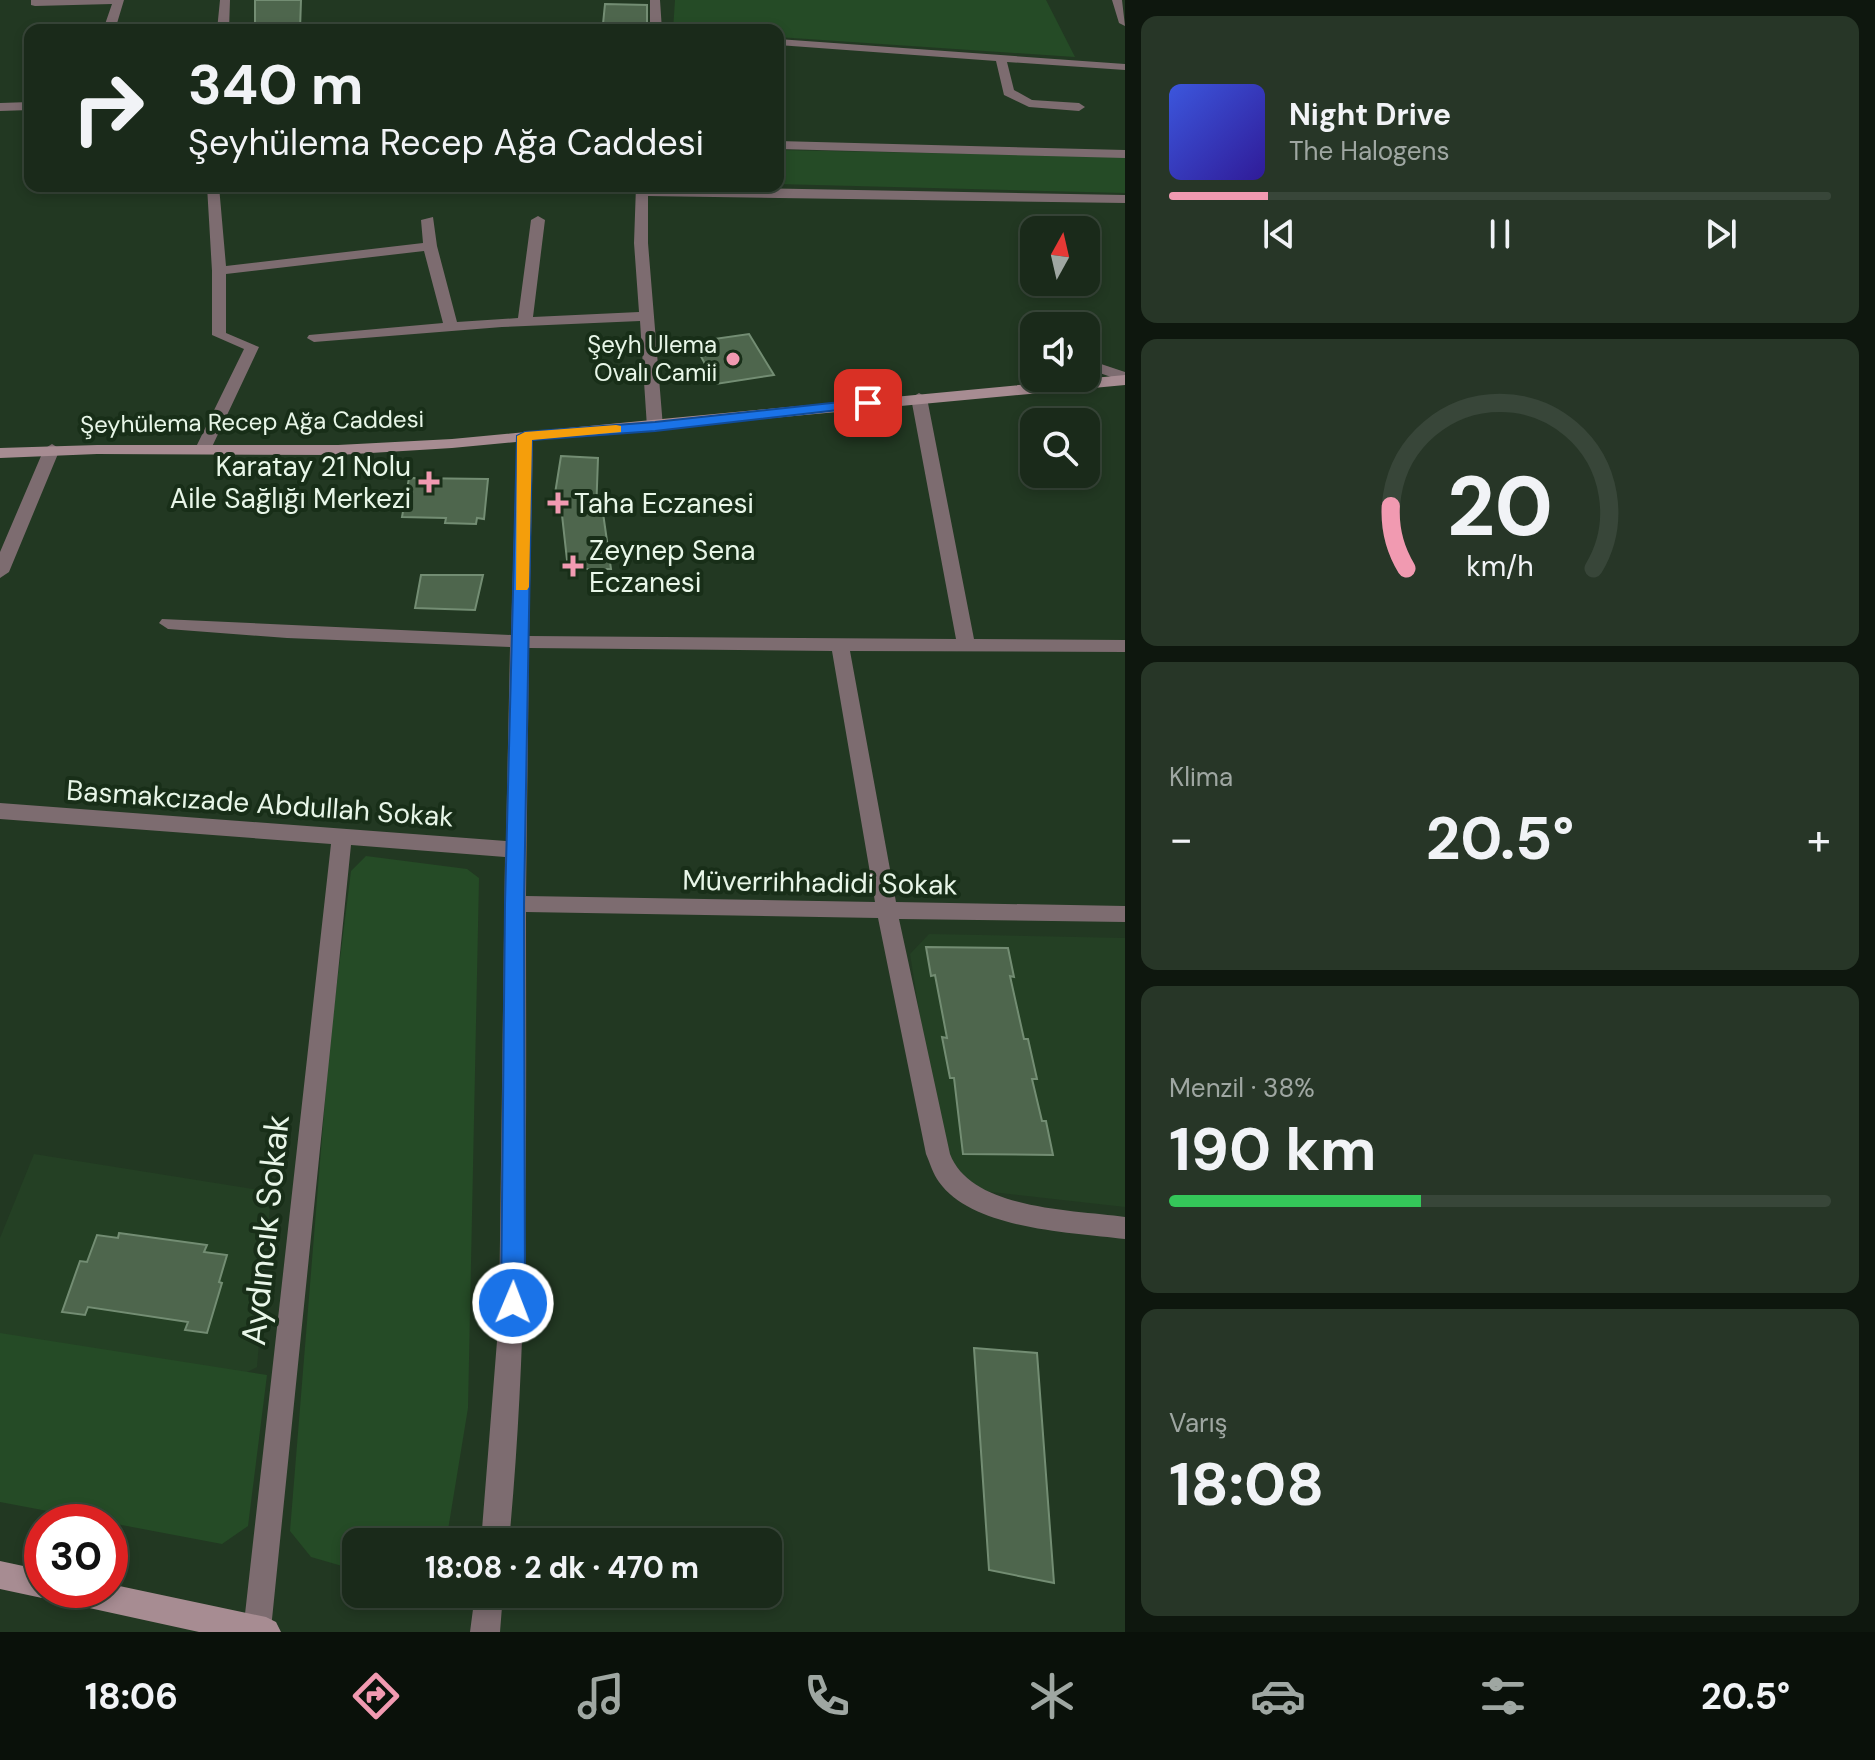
<!DOCTYPE html>
<html lang="tr">
<meta charset="utf-8">
<style>
body{margin:0;font-family:"DM Sans",sans-serif;background:#273627;color:#f1f3f6;height:100vh;display:flex;flex-direction:column;font-size:30px;white-space:nowrap}
*{box-sizing:border-box;margin:0}
p{font-size:26px;color:#9fa7a2}
.icon{flex:none;width:44px;height:44px;fill:none;stroke:currentColor;stroke-width:2;stroke-linecap:round;stroke-linejoin:round}
.map{position:relative;flex:1;overflow:hidden}
.drawer{display:flex;flex-direction:column;gap:16px;padding:16px;background:#0e170e;width:750px}
.drawer>*{flex:none}
.guide{position:absolute;left:24px;top:24px;width:760px;height:168px;border-radius:16px;box-shadow:0 4px 12px #0003,0 0 0 2px #384639;background:#1a2a1a;color:#f1f3f6;overflow:hidden}
.needle{width:52px;rotate:8deg}
.fabs{position:absolute;left:1020px;top:216px;display:grid;gap:16px}
.fabs a{display:grid;place-items:center;width:80px;height:80px;border-radius:16px;background:#1a2a1a;box-shadow:0 4px 12px #0003,0 0 0 2px #384639;font-size:40px}
.speed{position:absolute;left:24px;top:1504px;display:flex;gap:16px;font-size:40px;font-weight:700;text-align:center}
.speed>*{display:grid;place-content:center;width:104px;height:104px;border-radius:50%;background:#1a2a1a;box-shadow:0 4px 12px #0003,0 0 0 2px #384639;line-height:1}
.speed .limit{border:12px solid #d22;background:#fff;color:#111}
.pin{position:absolute;display:grid;place-items:center;width:68px;height:68px;color:#fff;margin:-34px;border-radius:16px;box-shadow:0 4px 12px #0006}
.me{position:absolute;width:88px;margin:-44px;rotate:1deg;stroke-linejoin:round;filter:drop-shadow(0 0 6px #0008)}
.turn{display:flex;align-items:center;gap:28px;height:168px;padding:0 32px;font-size:36px}
.turn .icon{width:104px;height:104px;stroke-width:2.5}
.turn b{display:block;font-size:56px;line-height:68px}
.big{font-size:60px;font-weight:700;line-height:1.1}
.drawer .tile{flex:1;display:flex;flex-direction:column;justify-content:center;gap:12px;min-width:0;padding:0 28px;border-radius:16px;background:#273627}
.drawer .dial{align-items:center;gap:0}
.dial svg{height:208px;overflow:visible;fill:none;stroke:#384639;stroke-width:7;stroke-linecap:round;text-anchor:middle}
.dial text{fill:#f1f3f6;stroke:none}
.song{display:flex;align-items:center;gap:24px}
.cover{width:96px;height:96px;border-radius:12px;background:linear-gradient(135deg,hsl(230 70% 55%),hsl(250 70% 35%))}
.played{height:8px;border-radius:4px;background:linear-gradient(90deg,#f19ab1 15%,#384639 15%)}
.keys{display:flex;justify-content:space-around;direction:ltr}
.heat{display:flex;justify-content:space-between;align-items:center;font-size:44px;direction:ltr}
.charge{height:12px;border-radius:6px;background:linear-gradient(90deg,#34c759 38%,#384639 0)}
.trip{position:absolute;left:342px;top:1528px;width:440px;height:80px;border-radius:16px;background:#1a2a1a;box-shadow:0 4px 12px #0003,0 0 0 2px #384639;font-weight:700;line-height:80px;text-align:center}
.tabs{display:flex;height:128px;justify-content:space-around;align-items:center;background:#0a110a;color:#9fa7a2}
.tabs .icon{width:56px;height:56px}
.tabs .selected{color:#f19ab1}
.tabs b{font-size:36px;color:#f1f3f6}
main{display:flex;flex:1;min-height:0}
.map>svg:first-child{display:block}
</style>
<main>
<div class="map">
<svg width="1125" height="1632" viewBox="0 0 1125 1632">
<rect width="100%" height="100%" fill="#223822"/>
<!-- built -->
<path fill="#244024" d="M 929,934 L 1125,938 L 1125,1207 L 966,1189 L 945,1174 L 910,954 Z
M 34,1154 L 271,1192 L 257,1367 L 243,1374 L 0,1334 L 0,1238 Z"/>
<!-- green -->
<path fill="#254b26" d="M 675,0 L 1046,0 L 1075,57 L 778,37 L 778,30 L 673,30 Z
M 778,150 L 1125,157 L 1125,193 L 778,184 Z
M 366,856 L 467,869 L 479,878 L 468,1408 L 446,1542 L 356,1542 L 356,1570 L 311,1557 L 290,1531 L 330,1039 L 351,871 Z
M 0,1333 L 267,1375 L 248,1526 L 222,1544 L 0,1502 Z"/>
<!-- building -->
<path fill="#4e664d" stroke="#738d73" stroke-width="2" d="M 255,0 L 301,0 L 300,30 L 255,30 Z
M 605,4 L 647,5 L 647,25 L 603,24 Z
M 749,334 L 774,375 L 716,384 L 693,342 Z
M 561,456 L 598,458 L 596,514 L 603,513 L 611,569 L 568,569 L 561,506 L 553,506 Z
M 409,478 L 488,479 L 484,519 L 477,518 L 476,524 L 445,523 L 446,518 L 402,517 Z
M 421,575 L 483,575 L 475,610 L 415,608 Z
M 926,947 L 1008,948 L 1014,977 L 1010,976 L 1024,1039 L 1028,1039 L 1037,1079 L 1032,1079 L 1042,1121 L 1046,1121 L 1053,1155 L 963,1154 L 954,1078 L 950,1078 L 942,1037 L 947,1038 L 935,975 L 931,976 Z
M 119,1233 L 207,1245 L 204,1252 L 227,1255 L 219,1282 L 222,1283 L 207,1333 L 185,1330 L 188,1322 L 88,1307 L 85,1315 L 62,1312 L 80,1261 L 87,1262 L 97,1235 L 118,1238 Z
M 974,1348 L 1037,1353 L 1054,1583 L 989,1570 Z"/>
<g fill="none" stroke-linecap="round" stroke-linejoin="round">
<!-- street -->
<path fill="#7d6c70" fill-rule="evenodd" d="M 31,0 L 124,0 L 115,30 L 103,30 L 112,4 L 35,6 L 31,5 Z
M 220,0 L 230,0 L 229,30 L 217,30 Z
M 650,0 L 660,0 L 662,30 L 650,30 Z
M 1112,0 L 1122,0 L 1125,26 L 1119,23 Z
M 778,39 L 1125,64 L 1125,70 L 1007,62 L 1014,90 L 1032,100 L 1079,103 L 1085,107 L 1079,111 L 1029,107 L 1004,95 L 996,61 L 778,45 Z
M 30,102 L 30,110 L 0,111 L 0,103 Z
M 778,141 L 1125,150 L 1125,158 L 778,149 Z
M 207,186 L 219,186 L 226,266 L 423,243 L 421,220 L 433,217 L 437,246 L 457,322 L 518,318 L 531,220 L 538,216 L 545,220 L 533,317 L 639,312 L 634,243 L 636,186 L 1125,195 L 1125,203 L 648,196 L 648,243 L 663,427 L 655,432 L 647,427 L 640,321 L 502,327 L 314,342 L 307,338 L 309,335 L 443,323 L 424,251 L 226,274 L 226,333 L 259,347 L 211,449 L 203,454 L 195,449 L 244,349 L 212,335 L 212,271 Z
M 1098,363 L 1125,372 L 1125,382 L 1097,372 L 1086,372 L 1086,364 Z
M 919,393 L 927,398 L 974,639 L 1125,640 L 1125,652 L 850,651 L 896,902 L 1125,906 L 1125,922 L 899,919 L 950,1154 C 971,1210 1074,1210 1125,1217 L 1125,1239 C 1072,1232 973,1230 939,1182 C 933,1174 930,1163 926,1154 L 878,918 L 526,912 C 526,1123 529,1332 509,1542 L 481,1542 L 499,1316 L 505,857 L 351,845 L 271,1629 L 269,1632 L 243,1632 L 331,844 L 0,819 L 0,803 L 506,841 L 510,647 L 287,638 L 168,629 L 159,623 L 162,619 L 511,635 L 517,436 L 525,431 L 533,436 L 529,636 L 956,639 L 911,398 ZM 529,648 L 832,651 L 875,902 L 526,896 Z
M 52,444 L 60,449 L 9,572 L 0,578 L 0,552 L 44,449 Z
M 475,1594 L 503,1594 L 500,1632 L 470,1632 Z"/>
<!-- secondary -->
<path fill="#a78c92" fill-rule="evenodd" d="M 1125,375 L 1125,385 L 452,448 L 338,455 L 97,454 L 0,458 L 0,448 L 97,445 L 338,445 L 452,439 Z
M 0,1561 L 42,1570 L 42,1590 L 54,1590 L 52,1594 L 42,1598 L 0,1589 Z
M 110,1584 L 266,1617 L 276,1622 L 281,1632 L 199,1632 L 71,1604 L 61,1600 L 57,1590 L 110,1590 Z"/>
</g>
<!-- route -->
<path fill="#1a73e8" stroke="#114b97" stroke-width="2" d="M 868,399 L 875,403 L 873,406 L 655,431 L 532,440 L 524,904 L 525,1303 L 521,1310 L 513,1314 L 505,1310 L 501,1303 L 505,904 L 517,436 L 525,432 L 655,422 Z"/>
<!-- slow -->
<path fill="#f59e0b" d="M 616,425 L 621,426 L 621,432 L 532,440 L 529,587 L 527,590 L 516,590 L 517,436 L 525,432 Z"/>
<!-- markers -->
<g fill="#f19ab1" stroke="#182e18" stroke-width="3">
<circle cx="733" cy="359" r="8"/>
<path d="M425 470h8v8h8v8h-8v8h-8v-8h-8v-8h8z"/>
<path d="M554 491h8v8h8v8h-8v8h-8v-8h-8v-8h8z"/>
<path d="M569 554h8v8h8v8h-8v8h-8v-8h-8v-8h8z"/>
</g>
<g text-anchor="middle" stroke-width="8" stroke-linejoin="round" paint-order="stroke">
<!-- far-poi labels -->
<g font-size="24" fill="#e8f6e8" stroke="#182e18" text-anchor="end">
<text x="717" y="353">Şeyh Ulema<tspan x="717" dy="28">Ovalı Camii</tspan></text>
</g>
<!-- far-street labels -->
<g font-size="24" fill="#e8f6e8" stroke="#182e18">
<text transform="translate(252 422) rotate(-1)" y="8">Şeyhülema Recep Ağa Caddesi</text>
</g>
<!-- poi labels -->
<g font-size="28" fill="#e8f6e8" stroke="#182e18" text-anchor="start">
<text x="411" y="476" text-anchor="end">Karatay 21 Nolu<tspan x="411" dy="32">Aile Sağlığı Merkezi</tspan></text>
<text x="574" y="513">Taha Eczanesi</text>
<text x="589" y="560">Zeynep Sena<tspan x="589" dy="32">Eczanesi</tspan></text>
</g>
<!-- street labels -->
<g font-size="28" fill="#e8f6e8" stroke="#182e18">
<text transform="translate(260 803) rotate(4)" y="10">Basmakcızade Abdullah Sokak</text>
<text transform="translate(820 882) rotate(1)" y="10">Müverrihhadidi Sokak</text>
</g>
<!-- near-street labels -->
<g font-size="34" fill="#e8f6e8" stroke="#182e18">
<text transform="translate(265 1230) rotate(-84)" y="12">Aydıncık Sokak</text>
</g>
</g>
</svg>
<div class="fabs">
<a><svg class="needle" viewBox="-14 -14 28 28"><path d="M0-13l5 13h-10z" fill="#e53935"/><path d="M0 13l5-13h-10z" fill="#9fa7a2"/></svg></a>
<a><svg class="icon" aria-label="sound" viewBox="0 0 24 24"><path d="M4 9h4l5-4v14l-5-4H4zM17 9q2 3 0 6"/></svg></a>
<a><svg class="icon" aria-label="search" viewBox="0 0 24 24"><circle cx="10" cy="10" r="6"/><path d="M15 15l6 6"/></svg></a>
</div>
<div class="speed"><div class="limit">30</div></div>
<div class="pin" style="left:868px;top:403px;background:#d93025"><svg class="icon" aria-label="arrive" viewBox="0 0 24 24"><path d="M6 21V4h12l-3 4 3 4H6"/></svg></div>
<svg class="me" style="left:513px;top:1303px" viewBox="-20 -20 40 40"><circle r="17" fill="#1a73e8" stroke="#fff" stroke-width="3"/><path d="M0-11L8 9 0 5-8 9z" fill="#fff"/></svg>
<div class="trip">18:08 · 2 dk · 470 m</div>
<div class="guide">
<div class="turn"><svg class="icon" aria-label="right" viewBox="0 0 24 24"><path d="M7 20v-9h11M14 6l5 5-5 5"/></svg><div><b>340 m</b>Şeyhülema Recep Ağa Caddesi</div></div>
</div>
</div>
<section class="drawer">
<div class="tile">
<div class="song"><i class="cover"></i><div><b>Night Drive</b><p>The Halogens</p></div></div>
<div class="played"></div>
<div class="keys"><svg class="icon" aria-label="previous" viewBox="0 0 24 24"><path d="M18 5L8 12l10 7zM5 5v14"/></svg><svg class="icon" aria-label="pause" viewBox="0 0 24 24"><path d="M8 5v14M16 5v14"/></svg><svg class="icon" aria-label="next" viewBox="0 0 24 24"><path d="M6 5l10 7-10 7zM19 5v14"/></svg></div>
</div>
<div class="tile dial"><svg viewBox="0 0 100 80">
<path d="M14 69A42 42 0 1 1 86 69"/>
<path d="M14 69A42 42 0 0 1 8 45" stroke="#f19ab1"/>
<text x="50" y="56" font-size="32" font-weight="700">20</text>
<text x="50" y="72" font-size="11">km/h</text>
</svg></div>
<div class="tile"><p>Klima</p>
<div class="heat"><a>−</a><b class="big">20.5°</b><a>+</a></div>
</div>
<div class="tile"><p>Menzil · 38%</p><b class="big">190 km</b><div class="charge"></div></div>
<div class="tile"><p>Varış</p><b class="big">18:08</b></div>
</section>
</main>
<nav class="tabs">
<b>18:06</b>
<svg class="icon selected" aria-label="directions" viewBox="0 0 24 24"><path d="M12 3l9 9-9 9-9-9zM9 14v-3h6M13 9l2 2-2 2"/></svg>
<svg class="icon" aria-label="music" viewBox="0 0 24 24"><path d="M9 18V5l10-2v13"/><circle cx="6" cy="18" r="3"/><circle cx="16" cy="16" r="3"/></svg>
<svg class="icon" aria-label="phone" viewBox="0 0 24 24"><path d="M5 4h4l2 5-3 2q2 4 5 5l2-3 5 2v4C11 20 4 13 5 4z"/></svg>
<svg class="icon" aria-label="climate" viewBox="0 0 24 24"><path d="M12 3v18M4 7l16 10M4 17L20 7"/></svg>
<svg class="icon" aria-label="car" viewBox="0 0 24 24"><path d="M5 17H2v-5l4-1 3-4h7l3 4 3 1v5h-3M9 17h6M6 11h13"/><circle cx="7" cy="17" r="2"/><circle cx="17" cy="17" r="2"/></svg>
<svg class="icon" aria-label="filters" viewBox="0 0 24 24"><path d="M4 7h16M4 17h16"/><circle cx="9" cy="7" r="2"/><circle cx="15" cy="17" r="2"/></svg>
<b>20.5°</b>
</nav>
